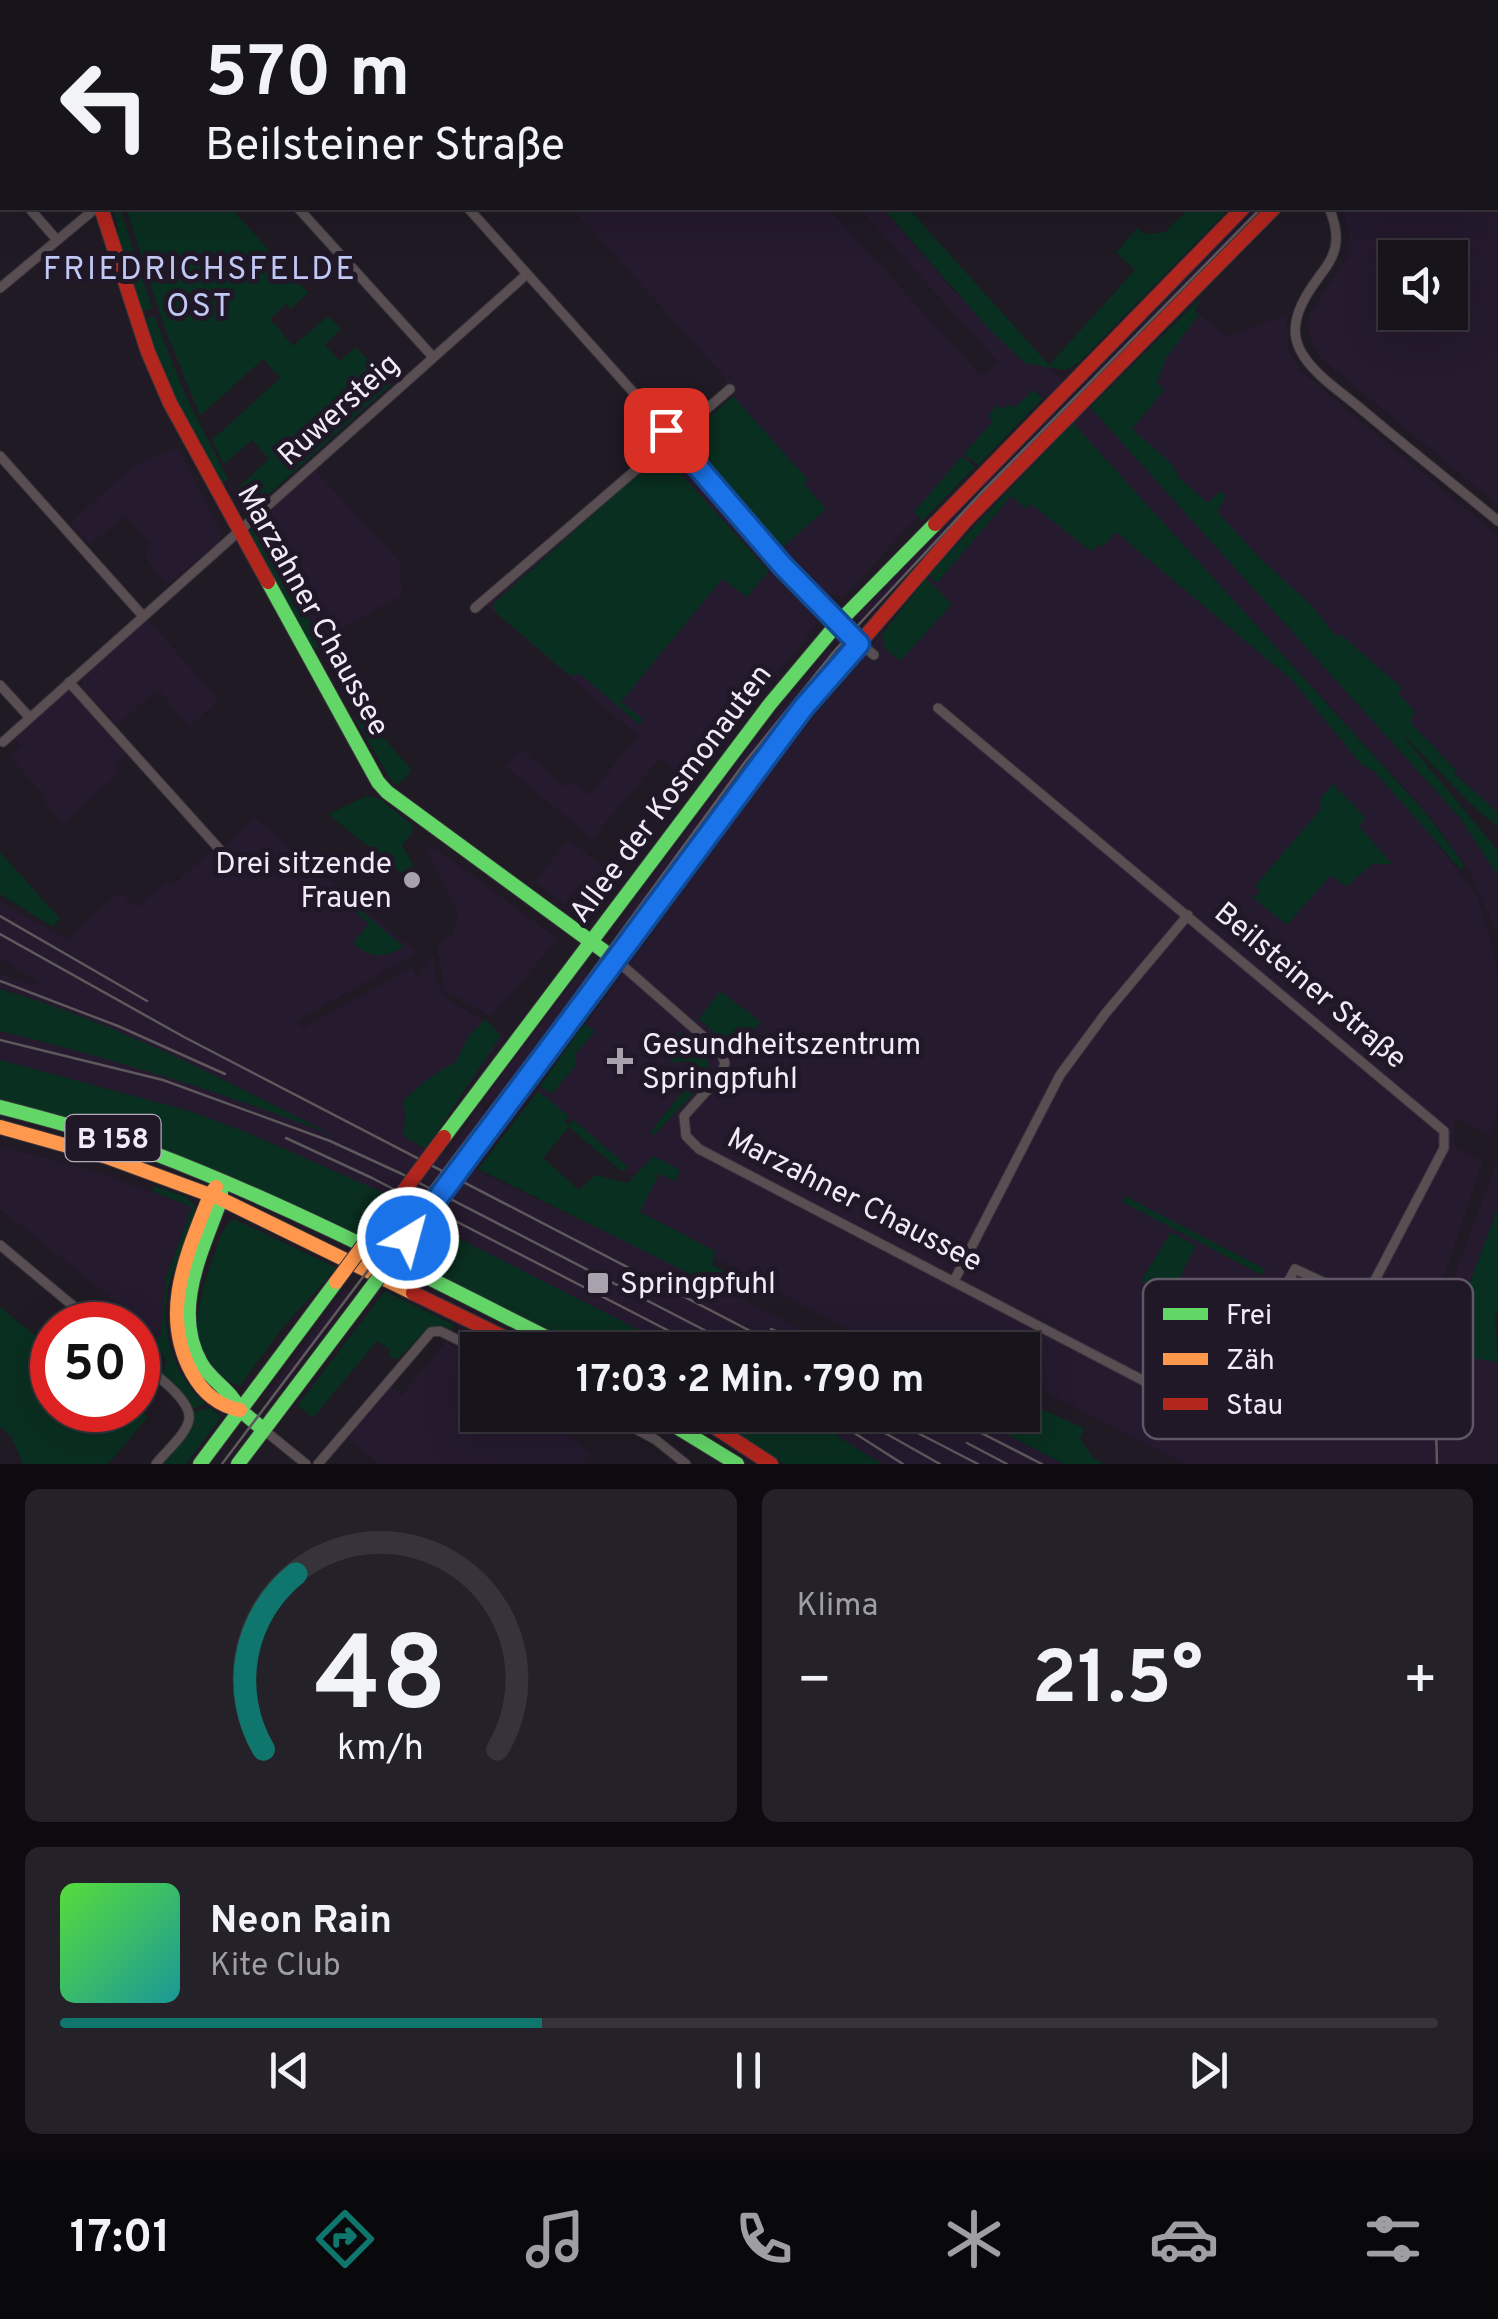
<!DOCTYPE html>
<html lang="de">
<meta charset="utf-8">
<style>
body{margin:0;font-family:Overpass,sans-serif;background:#242128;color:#f1f3f6;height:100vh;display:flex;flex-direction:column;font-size:38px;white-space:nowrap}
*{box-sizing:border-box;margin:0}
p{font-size:32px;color:#9e9ea3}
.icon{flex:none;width:55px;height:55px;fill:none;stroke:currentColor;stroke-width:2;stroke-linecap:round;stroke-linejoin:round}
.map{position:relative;height:1464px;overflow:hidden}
.details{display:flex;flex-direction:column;gap:25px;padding:25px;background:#0d0b0f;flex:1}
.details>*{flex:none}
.guide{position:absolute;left:0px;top:0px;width:1500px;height:210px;box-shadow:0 10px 40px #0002,0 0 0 2px #36333a;background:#17141b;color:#f1f3f6;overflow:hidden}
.buttons{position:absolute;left:1378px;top:240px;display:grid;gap:20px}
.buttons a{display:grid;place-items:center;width:90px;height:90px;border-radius:0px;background:#17141b;box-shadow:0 10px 40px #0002,0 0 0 2px #36333a;font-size:50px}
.speed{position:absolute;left:30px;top:1302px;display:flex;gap:20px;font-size:50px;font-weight:700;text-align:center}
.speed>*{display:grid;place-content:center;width:130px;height:130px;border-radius:50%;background:#17141b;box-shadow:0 10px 40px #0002,0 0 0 2px #36333a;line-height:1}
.speed .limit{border:15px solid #d22;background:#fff;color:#111}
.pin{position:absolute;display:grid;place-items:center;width:85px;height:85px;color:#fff;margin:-42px;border-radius:20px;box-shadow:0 5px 15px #0006}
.me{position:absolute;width:110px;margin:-55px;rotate:37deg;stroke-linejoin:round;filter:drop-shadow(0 0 8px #0008)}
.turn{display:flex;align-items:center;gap:35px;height:210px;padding:0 40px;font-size:45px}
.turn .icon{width:130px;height:130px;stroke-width:2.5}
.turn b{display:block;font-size:70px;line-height:85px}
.big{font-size:75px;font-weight:700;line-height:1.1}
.details .card{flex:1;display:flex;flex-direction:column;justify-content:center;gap:15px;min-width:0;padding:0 35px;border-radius:15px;background:#242128}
.details .dial{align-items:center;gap:0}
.dial svg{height:260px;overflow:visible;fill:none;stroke:#36333a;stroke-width:7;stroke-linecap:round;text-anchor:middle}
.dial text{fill:#f1f3f6;stroke:none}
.song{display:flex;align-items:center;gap:30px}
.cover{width:120px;height:120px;border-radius:15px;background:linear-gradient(135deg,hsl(110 70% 55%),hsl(180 70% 35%))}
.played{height:10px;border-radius:5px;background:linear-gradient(90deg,#0f766e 35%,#36333a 35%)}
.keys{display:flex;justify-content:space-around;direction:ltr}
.heat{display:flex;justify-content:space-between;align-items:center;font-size:55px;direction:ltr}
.details .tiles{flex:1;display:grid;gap:25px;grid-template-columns:1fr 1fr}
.card:last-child{grid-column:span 2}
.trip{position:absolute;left:460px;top:1332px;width:580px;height:100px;border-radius:0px;background:#17141b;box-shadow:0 10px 40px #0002,0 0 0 2px #36333a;font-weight:700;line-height:100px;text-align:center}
.tab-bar{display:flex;height:160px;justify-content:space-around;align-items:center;background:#09080b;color:#9e9ea3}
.tab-bar .icon{width:70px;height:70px}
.tab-bar .selected{color:#0f766e}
.tab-bar b{font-size:45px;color:#f1f3f6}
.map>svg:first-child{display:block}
</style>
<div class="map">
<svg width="1498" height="1464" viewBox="0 0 1498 1464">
<rect width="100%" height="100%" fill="#1f1a24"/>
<!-- built -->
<path fill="#251a2e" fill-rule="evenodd" d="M 1498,91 L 1498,505 L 1321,358 L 1312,345 L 1308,323 L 1311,312 L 1346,259 L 1350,233 L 1342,208 L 1498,208 ZM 1395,258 L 1450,258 L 1450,312 L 1395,312 Z
M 572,208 L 828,208 L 982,377 L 998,362 L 859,208 L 883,208 L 955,292 L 1074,389 L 1253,208 L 1264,208 L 1080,395 L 1460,818 L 1498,876 L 1498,936 L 1469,871 L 1427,813 L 1063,413 L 863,622 L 857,616 L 1056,406 L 1034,390 L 842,599 L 835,594 L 822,598 L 779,548 L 825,509 L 803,484 L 807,480 L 731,407 L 733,396 L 722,385 L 727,380 Z
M 1195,311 L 1226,336 L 1287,315 L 1288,349 L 1301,371 L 1498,536 L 1498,818 L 1132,428 L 1160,355 Z
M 177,447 L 221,530 L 220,540 L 168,585 L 145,558 L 150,543 L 125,515 L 90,545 L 70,523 L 134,465 Z
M 667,449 L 679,453 L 810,609 L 818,623 L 690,782 L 660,758 L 592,839 L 505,766 L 521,749 L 565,787 L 572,781 L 589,795 L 638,736 L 484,604 L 661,450 Z
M 1041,456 L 1286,668 L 1407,804 L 1478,897 L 1498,970 L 1498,1110 L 1490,1134 L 1454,1118 L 1454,1147 L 1483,1161 L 1436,1301 L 1444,1304 L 1498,1159 L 1498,1207 L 1451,1333 L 1448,1353 L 1498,1362 L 1498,1464 L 1184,1464 L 1023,1380 L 1022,1350 L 965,1350 L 955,1345 L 952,1350 L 887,1350 L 619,1205 L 634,1175 L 536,1092 L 781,757 L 945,555 Z
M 315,470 L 400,562 L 402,595 L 320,640 L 256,523 Z
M 148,620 L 219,700 L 189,727 L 158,689 L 117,725 L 82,688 L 83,678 Z
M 829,648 L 835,653 L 733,781 L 620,935 L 614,930 L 727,776 Z
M 69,690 L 127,755 L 115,765 L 120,772 L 63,823 L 44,801 L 46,797 L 9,756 L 21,745 L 15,739 Z
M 255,818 L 417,953 L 296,1022 L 303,1028 L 412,967 L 418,978 L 429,958 L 434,955 L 435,975 L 441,991 L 450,1000 L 506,1035 L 423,1147 L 446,1155 L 481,1105 L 489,1112 L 453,1159 L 708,1281 L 842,1350 L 679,1350 L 434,1226 L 436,1222 L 415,1210 L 399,1232 L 392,1227 L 407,1205 L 246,1132 L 186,1110 L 0,1060 L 0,1031 L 101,1056 L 229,1095 L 323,1131 L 152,1047 L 37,1000 L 0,989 L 0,974 L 34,985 L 37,981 L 0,959 L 0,902 L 67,940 L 119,892 L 137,907 L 168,880 L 173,885 L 212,850 L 216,853 Z
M 569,839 L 608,871 L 595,888 L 584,879 L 564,905 L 534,882 Z
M 430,844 L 558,939 L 491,1017 L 444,990 L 437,946 L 454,933 L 458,915 L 427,849 Z
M 583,969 L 591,975 L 525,1066 L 526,1071 L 523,1069 L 494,1107 L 484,1099 Z
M 0,1146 L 90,1170 L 192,1206 L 166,1278 L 161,1338 L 0,1209 Z
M 346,1288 L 353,1294 L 272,1402 L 265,1397 Z
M 446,1342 L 477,1357 L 478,1415 L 545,1415 L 591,1454 L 583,1464 L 379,1464 L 348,1438 L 391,1387 L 402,1395 Z
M 804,1415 L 969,1415 L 1064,1464 L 882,1464 Z"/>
<!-- green -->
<path fill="#092f20" d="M 110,208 L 120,208 L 152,308 L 140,312 L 116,237 L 118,235 L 117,221 Z
M 126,208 L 231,208 L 308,293 L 291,309 L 286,304 L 270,319 L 293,346 L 328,316 L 341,329 L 325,345 L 340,361 L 356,347 L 391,385 L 250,511 L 238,488 L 269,459 L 252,440 L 224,464 L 212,440 L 280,378 L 263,359 L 200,416 L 164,326 Z
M 883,208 L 908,208 L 1049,365 L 1135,270 L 1116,253 L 1137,228 L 1145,234 L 1165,232 L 1189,208 L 1230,208 L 1079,362 L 1065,370 L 1025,363 L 989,329 Z
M 1202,297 L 1195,310 L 1198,316 L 1166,358 L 1157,383 L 1164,390 L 1132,429 L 1172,464 L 1179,478 L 1208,503 L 1220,491 L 1226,496 L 1217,512 L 1264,562 L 1310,604 L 1337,637 L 1340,634 L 1402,688 L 1398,693 L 1415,712 L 1410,722 L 1456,770 L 1454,773 L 1498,813 L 1498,827 L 1473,806 L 1398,730 L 1498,851 L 1498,876 L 1460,818 L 1090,407 Z
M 154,316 L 185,395 L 228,479 L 220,484 L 176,404 L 142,320 Z
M 1034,390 L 1043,398 L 978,465 L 964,454 L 993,421 L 988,416 L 997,405 L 1003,409 L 1008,404 L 1014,408 Z
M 733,396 L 808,480 L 804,484 L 826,509 L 784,546 L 779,548 L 687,446 L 689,435 Z
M 1073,423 L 1426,813 L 1465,866 L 1460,869 L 1375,772 L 1361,764 L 1292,680 L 1116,532 L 1102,547 L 1098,544 L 1092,552 L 1031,504 L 1026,509 L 1011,496 L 937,583 L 928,575 Z
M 662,453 L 769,571 L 747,597 L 722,579 L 621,702 L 643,720 L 640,725 L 580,674 L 570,676 L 495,612 L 493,604 Z
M 962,456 L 975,467 L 922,521 L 914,512 Z
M 257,523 L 323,646 L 317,649 L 311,646 L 267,565 L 266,557 L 263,558 L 249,532 Z
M 926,578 L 952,604 L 900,661 L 885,649 L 882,635 Z
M 365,711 L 370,717 L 376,712 L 376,718 L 371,723 L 410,768 L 411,772 L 398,785 L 392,782 L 355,719 Z
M 776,726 L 781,730 L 625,939 L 620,935 Z
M 1333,784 L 1366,818 L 1359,826 L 1392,864 L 1372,864 L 1346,887 L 1331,875 L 1287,925 L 1253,898 L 1260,891 L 1255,886 L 1321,809 L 1320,799 Z
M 367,796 L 380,799 L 412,825 L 413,832 L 402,845 L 413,865 L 405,876 L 328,814 Z
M 0,852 L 60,919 L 53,927 L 0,894 Z
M 352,903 L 404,947 C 382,958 373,960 353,943 L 369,924 L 347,905 Z
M 0,989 C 118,1023 228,1082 337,1137 C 225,1093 117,1060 0,1031 Z
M 720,991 L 761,1022 L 741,1044 L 723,1040 L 699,1019 Z
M 485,1019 L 501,1035 L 426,1149 L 403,1136 L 406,1116 L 403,1102 C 413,1090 442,1067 455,1063 L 469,1036 Z
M 584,1024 L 595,1031 L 576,1054 L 576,1065 L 552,1094 L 540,1086 Z
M 680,1031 L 705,1054 L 711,1070 L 705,1082 L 653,1136 L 651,1131 L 697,1074 L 695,1066 L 688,1061 L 669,1063 L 685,1041 L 677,1034 Z
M 0,1060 L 186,1110 L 246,1132 L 391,1196 L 359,1236 C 243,1180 126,1130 0,1100 Z
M 538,1091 L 569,1116 L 565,1122 L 569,1125 L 574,1120 L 628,1167 L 626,1170 L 620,1170 L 569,1127 L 543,1158 L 579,1190 L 595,1175 L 628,1183 L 653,1156 L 680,1170 L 675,1181 L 659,1174 L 640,1212 L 715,1251 L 712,1265 L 730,1274 L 723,1290 L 478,1169 Z
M 155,1186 L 186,1197 L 195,1206 C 193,1229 180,1253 172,1274 C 157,1320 169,1373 206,1404 L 192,1409 L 188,1399 L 162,1374 L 167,1361 L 158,1347 L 157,1337 L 161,1337 L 166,1278 L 192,1207 L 152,1191 Z
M 1125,1196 L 1265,1269 L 1262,1275 L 1122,1202 Z
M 1498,1207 L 1498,1312 L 1495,1314 L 1498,1362 L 1448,1354 L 1451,1333 Z
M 234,1219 L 337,1268 L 283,1327 L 240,1386 C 181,1368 196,1303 212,1261 C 218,1246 220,1228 234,1219 Z
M 434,1226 L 679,1350 L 590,1350 L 409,1259 Z
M 1171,1232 L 1196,1246 L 1180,1277 L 1183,1280 L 1173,1299 L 1141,1281 Z
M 385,1291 L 454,1325 L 451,1330 L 441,1326 L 424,1332 L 398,1359 L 390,1357 L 390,1349 L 377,1341 L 313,1418 L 298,1405 Z
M 0,1307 L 52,1349 L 52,1410 L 138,1410 L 138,1407 L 148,1417 L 108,1464 L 23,1464 L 11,1436 L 0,1427 Z
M 1023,1401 L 1084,1428 L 1080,1439 L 1093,1457 L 1104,1464 L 1064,1464 L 969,1415 L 1022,1415 Z
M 210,1408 L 221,1417 L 186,1464 L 159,1464 L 192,1412 Z
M 710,1415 L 804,1415 L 882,1464 L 784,1464 Z"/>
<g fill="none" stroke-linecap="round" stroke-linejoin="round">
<defs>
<path id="street" d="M 280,0 L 282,2
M 1484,2 L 1486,0
M 0,170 L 2,174
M 29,208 L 57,240
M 298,208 L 433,357
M 468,208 L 651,412 L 783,566 L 837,624 L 874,655
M 1329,208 C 1352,261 1314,269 1299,311 C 1293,328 1294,341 1303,355 C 1316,376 1341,392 1360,408 C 1405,446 1452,483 1498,521
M 0,288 L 96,208
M 0,456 L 143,616
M 475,608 L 730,389
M 69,682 L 222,852
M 0,685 L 30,718
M 3,742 L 527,274
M 616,960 L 720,1051 L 725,1063 L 721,1075 L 684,1116 L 686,1136 L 699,1149 L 1194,1407 L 1212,1409 L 1226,1398 L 1295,1269 L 1364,1301 L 1444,1148 L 1444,1131 L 938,708
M 0,1245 L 96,1325
M 954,1281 L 1060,1075 L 1105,1014 L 1188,915
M 138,1360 C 151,1372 192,1399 189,1419 C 187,1434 165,1452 156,1464
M 610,1415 L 656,1440 L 686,1464
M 264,1430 L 306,1464
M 318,1464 L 431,1332 L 440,1331 L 478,1350"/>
<path id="fast" d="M 1452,0 L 1455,2
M 1498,34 L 1498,35
M 268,582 L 378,782 L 387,792 L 616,960
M 0,1107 C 51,1120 103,1134 153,1153 C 297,1208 434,1281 572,1350
M 444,1137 L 770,704 L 837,624 L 935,524
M 470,1155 L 811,699
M 221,1189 L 221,1199 C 203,1249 171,1310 201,1363 C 211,1381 231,1390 240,1410
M 240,1410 L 264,1430
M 657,1415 L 737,1464
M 200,1464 L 336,1282
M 238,1464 L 362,1300"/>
<path id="slow" d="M 0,1127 L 107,1157 L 221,1199 L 413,1293
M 216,1187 L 210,1195 C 187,1254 159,1313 192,1373 C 203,1393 219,1406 240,1410"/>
<path id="jam" d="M 35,0 L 36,2
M 1396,0 L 1399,2
M 101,208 L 148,352 L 170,403 L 268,582
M 935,524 L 1243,208
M 811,699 L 967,519 L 1274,208
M 408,1238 L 425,1216
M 413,1293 L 530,1350
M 696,1415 L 771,1464"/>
</defs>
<!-- street casing -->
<use href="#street" stroke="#38343c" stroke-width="11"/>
<!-- fast casing -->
<use href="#fast" stroke="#38343c" stroke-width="16"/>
<!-- slow casing -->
<use href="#slow" stroke="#38343c" stroke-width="16"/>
<!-- jam casing -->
<use href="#jam" stroke="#38343c" stroke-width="16"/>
<!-- street -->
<use href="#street" stroke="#594f52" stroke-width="9"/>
<!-- fast -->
<use href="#fast" stroke="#63d668" stroke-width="14"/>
<!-- slow -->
<use href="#slow" stroke="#ff974d" stroke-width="14"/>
<!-- jam -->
<use href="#jam" stroke="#b3261e" stroke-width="14"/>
<!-- tram -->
<path stroke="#5f585c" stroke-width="2.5" d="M 1420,0 L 1424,2
M 1442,0 L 1452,0
M 1470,2 L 1473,0
M 0,1040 L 163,1080 L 330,1141 L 402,1174 L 743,1350
M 286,1138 L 372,1178 L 706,1350
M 826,1415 L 903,1464
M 853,1415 L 940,1464
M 222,1464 L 550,1029 L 745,762 L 836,649 L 979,495 L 1261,208"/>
<!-- rail -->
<path stroke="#5f585c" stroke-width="2.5" d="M 684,0 L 685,1
M 0,916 L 147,1001
M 0,934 L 184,1037 L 787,1350
M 0,981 L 118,1026 L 225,1074
M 771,1329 L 818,1350
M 883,1415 L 978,1464
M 946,1415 L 1042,1464
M 967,1443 L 1007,1464
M 1437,1464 L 1436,1428 L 1441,1377"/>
<defs>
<path id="fast-bridge" d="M 425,1216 L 470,1155
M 362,1300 L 408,1238"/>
<path id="slow-bridge" d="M 336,1282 L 382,1220"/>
<path id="jam-bridge" d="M 397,1200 L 444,1137"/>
</defs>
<!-- fast-bridge casing -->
<use href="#fast-bridge" stroke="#38343c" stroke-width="16" stroke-linecap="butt"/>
<!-- slow-bridge casing -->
<use href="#slow-bridge" stroke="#38343c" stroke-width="16" stroke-linecap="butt"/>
<!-- jam-bridge casing -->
<use href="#jam-bridge" stroke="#38343c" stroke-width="16" stroke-linecap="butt"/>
<!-- fast-bridge -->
<use href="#fast-bridge" stroke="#63d668" stroke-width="14"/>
<!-- slow-bridge -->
<use href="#slow-bridge" stroke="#ff974d" stroke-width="14"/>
<!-- jam-bridge -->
<use href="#jam-bridge" stroke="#b3261e" stroke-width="14"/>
</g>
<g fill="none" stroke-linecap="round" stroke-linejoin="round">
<defs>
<path id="route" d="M 408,1238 L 803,708 L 859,644 L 783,566 L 666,430"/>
</defs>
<!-- route casing -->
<use href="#route" stroke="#114b97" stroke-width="25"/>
<!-- route -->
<use href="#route" stroke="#1a73e8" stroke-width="18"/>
</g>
<!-- markers -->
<g fill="#a8a2ad" stroke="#201727" stroke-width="4">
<circle cx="412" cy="880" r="10"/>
<path d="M615 1046h10v10h10v10h-10v10h-10v-10h-10v-10h10z"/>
<rect x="586" y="1271" width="24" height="24" rx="5"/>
</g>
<g text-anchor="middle" stroke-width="10" stroke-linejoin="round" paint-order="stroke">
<!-- shield labels -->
<rect fill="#201727" stroke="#b2abb9" stroke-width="2.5" x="65.5" y="1115" width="95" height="46" rx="8"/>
<g font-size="28" font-weight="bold" fill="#f1ebf7">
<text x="113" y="1148">B 158</text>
</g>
<!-- street labels -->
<g font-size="30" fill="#f1ebf7" stroke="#201727">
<text transform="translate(338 409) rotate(-42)" y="10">Ruwersteig</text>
<text transform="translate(314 610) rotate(61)" y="10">Marzahner Chaussee</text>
<text transform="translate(670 793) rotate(-53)" y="10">Allee der Kosmonauten</text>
<text transform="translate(1311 985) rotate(40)" y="10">Beilsteiner Straße</text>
<text transform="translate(855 1199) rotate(27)" y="10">Marzahner Chaussee</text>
</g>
<!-- poi labels -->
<g font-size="30" fill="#f1ebf7" stroke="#201727" text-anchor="start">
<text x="392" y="873" text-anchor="end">Drei sitzende<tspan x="392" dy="34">Frauen</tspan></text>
<text x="642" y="1054">Gesundheitszentrum<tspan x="642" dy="34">Springpfuhl</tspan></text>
<text x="620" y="1293">Springpfuhl</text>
</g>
<!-- neighbourhood labels -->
<g font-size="32" letter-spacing="2.5" fill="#c0c8f3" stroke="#201727">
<text x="200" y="279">FRIEDRICHSFELDE<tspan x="200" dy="37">OST</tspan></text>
</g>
</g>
<!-- legend -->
<rect x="1143" y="1279" width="330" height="160" rx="15" fill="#201727" stroke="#5f5765" stroke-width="2.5"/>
<rect x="1163" y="1308" width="45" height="12" fill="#63d668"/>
<rect x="1163" y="1353" width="45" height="12" fill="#ff974d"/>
<rect x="1163" y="1398" width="45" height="12" fill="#b3261e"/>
<g font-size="28" fill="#f1ebf7">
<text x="1226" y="1324">Frei</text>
<text x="1226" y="1369">Zäh</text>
<text x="1226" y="1414">Stau</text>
</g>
</svg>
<div class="buttons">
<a><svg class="icon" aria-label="sound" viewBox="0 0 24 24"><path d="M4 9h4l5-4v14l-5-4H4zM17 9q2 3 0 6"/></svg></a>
</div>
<div class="speed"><div class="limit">50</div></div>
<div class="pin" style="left:666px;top:430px;background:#d93025"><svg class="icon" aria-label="arrive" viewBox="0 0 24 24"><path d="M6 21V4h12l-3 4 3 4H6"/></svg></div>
<svg class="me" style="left:408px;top:1238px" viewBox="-20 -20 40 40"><circle r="17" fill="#1a73e8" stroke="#fff" stroke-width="3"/><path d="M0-11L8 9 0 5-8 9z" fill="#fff"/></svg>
<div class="trip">17:03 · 2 Min. · 790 m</div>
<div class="guide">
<div class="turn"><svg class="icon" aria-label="left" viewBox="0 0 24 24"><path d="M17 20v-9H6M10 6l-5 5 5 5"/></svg><div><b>570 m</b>Beilsteiner Straße</div></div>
</div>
</div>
<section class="details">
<div class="tiles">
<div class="card dial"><svg viewBox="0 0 100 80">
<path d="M14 69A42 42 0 1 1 86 69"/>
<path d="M14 69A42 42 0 0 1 24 15" stroke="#0f766e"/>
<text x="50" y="56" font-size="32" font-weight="700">48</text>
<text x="50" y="72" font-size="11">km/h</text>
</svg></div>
<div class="card"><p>Klima</p>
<div class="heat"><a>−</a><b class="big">21.5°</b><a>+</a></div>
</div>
<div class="card">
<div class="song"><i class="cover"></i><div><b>Neon Rain</b><p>Kite Club</p></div></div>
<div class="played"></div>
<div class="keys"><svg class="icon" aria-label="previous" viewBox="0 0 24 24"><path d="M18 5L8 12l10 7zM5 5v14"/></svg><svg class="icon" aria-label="pause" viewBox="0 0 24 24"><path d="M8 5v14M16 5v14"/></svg><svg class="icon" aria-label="next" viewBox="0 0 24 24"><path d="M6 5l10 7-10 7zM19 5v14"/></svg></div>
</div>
</div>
</section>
<nav class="tab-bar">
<b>17:01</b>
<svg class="icon selected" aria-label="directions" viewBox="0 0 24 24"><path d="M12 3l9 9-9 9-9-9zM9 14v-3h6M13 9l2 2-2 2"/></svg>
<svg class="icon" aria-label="music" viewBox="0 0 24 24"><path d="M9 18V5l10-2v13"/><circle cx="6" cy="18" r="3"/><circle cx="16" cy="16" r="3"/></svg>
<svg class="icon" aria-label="phone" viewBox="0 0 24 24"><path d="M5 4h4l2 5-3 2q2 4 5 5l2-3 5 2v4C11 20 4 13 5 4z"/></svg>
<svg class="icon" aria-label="climate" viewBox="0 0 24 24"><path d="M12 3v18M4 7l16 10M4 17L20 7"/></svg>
<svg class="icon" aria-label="car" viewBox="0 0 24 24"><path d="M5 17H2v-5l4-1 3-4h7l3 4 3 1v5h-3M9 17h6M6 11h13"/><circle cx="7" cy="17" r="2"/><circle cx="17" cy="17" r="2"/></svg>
<svg class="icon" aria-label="filters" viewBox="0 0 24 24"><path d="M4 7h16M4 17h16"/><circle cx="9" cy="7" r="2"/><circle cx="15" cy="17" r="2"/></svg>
</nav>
